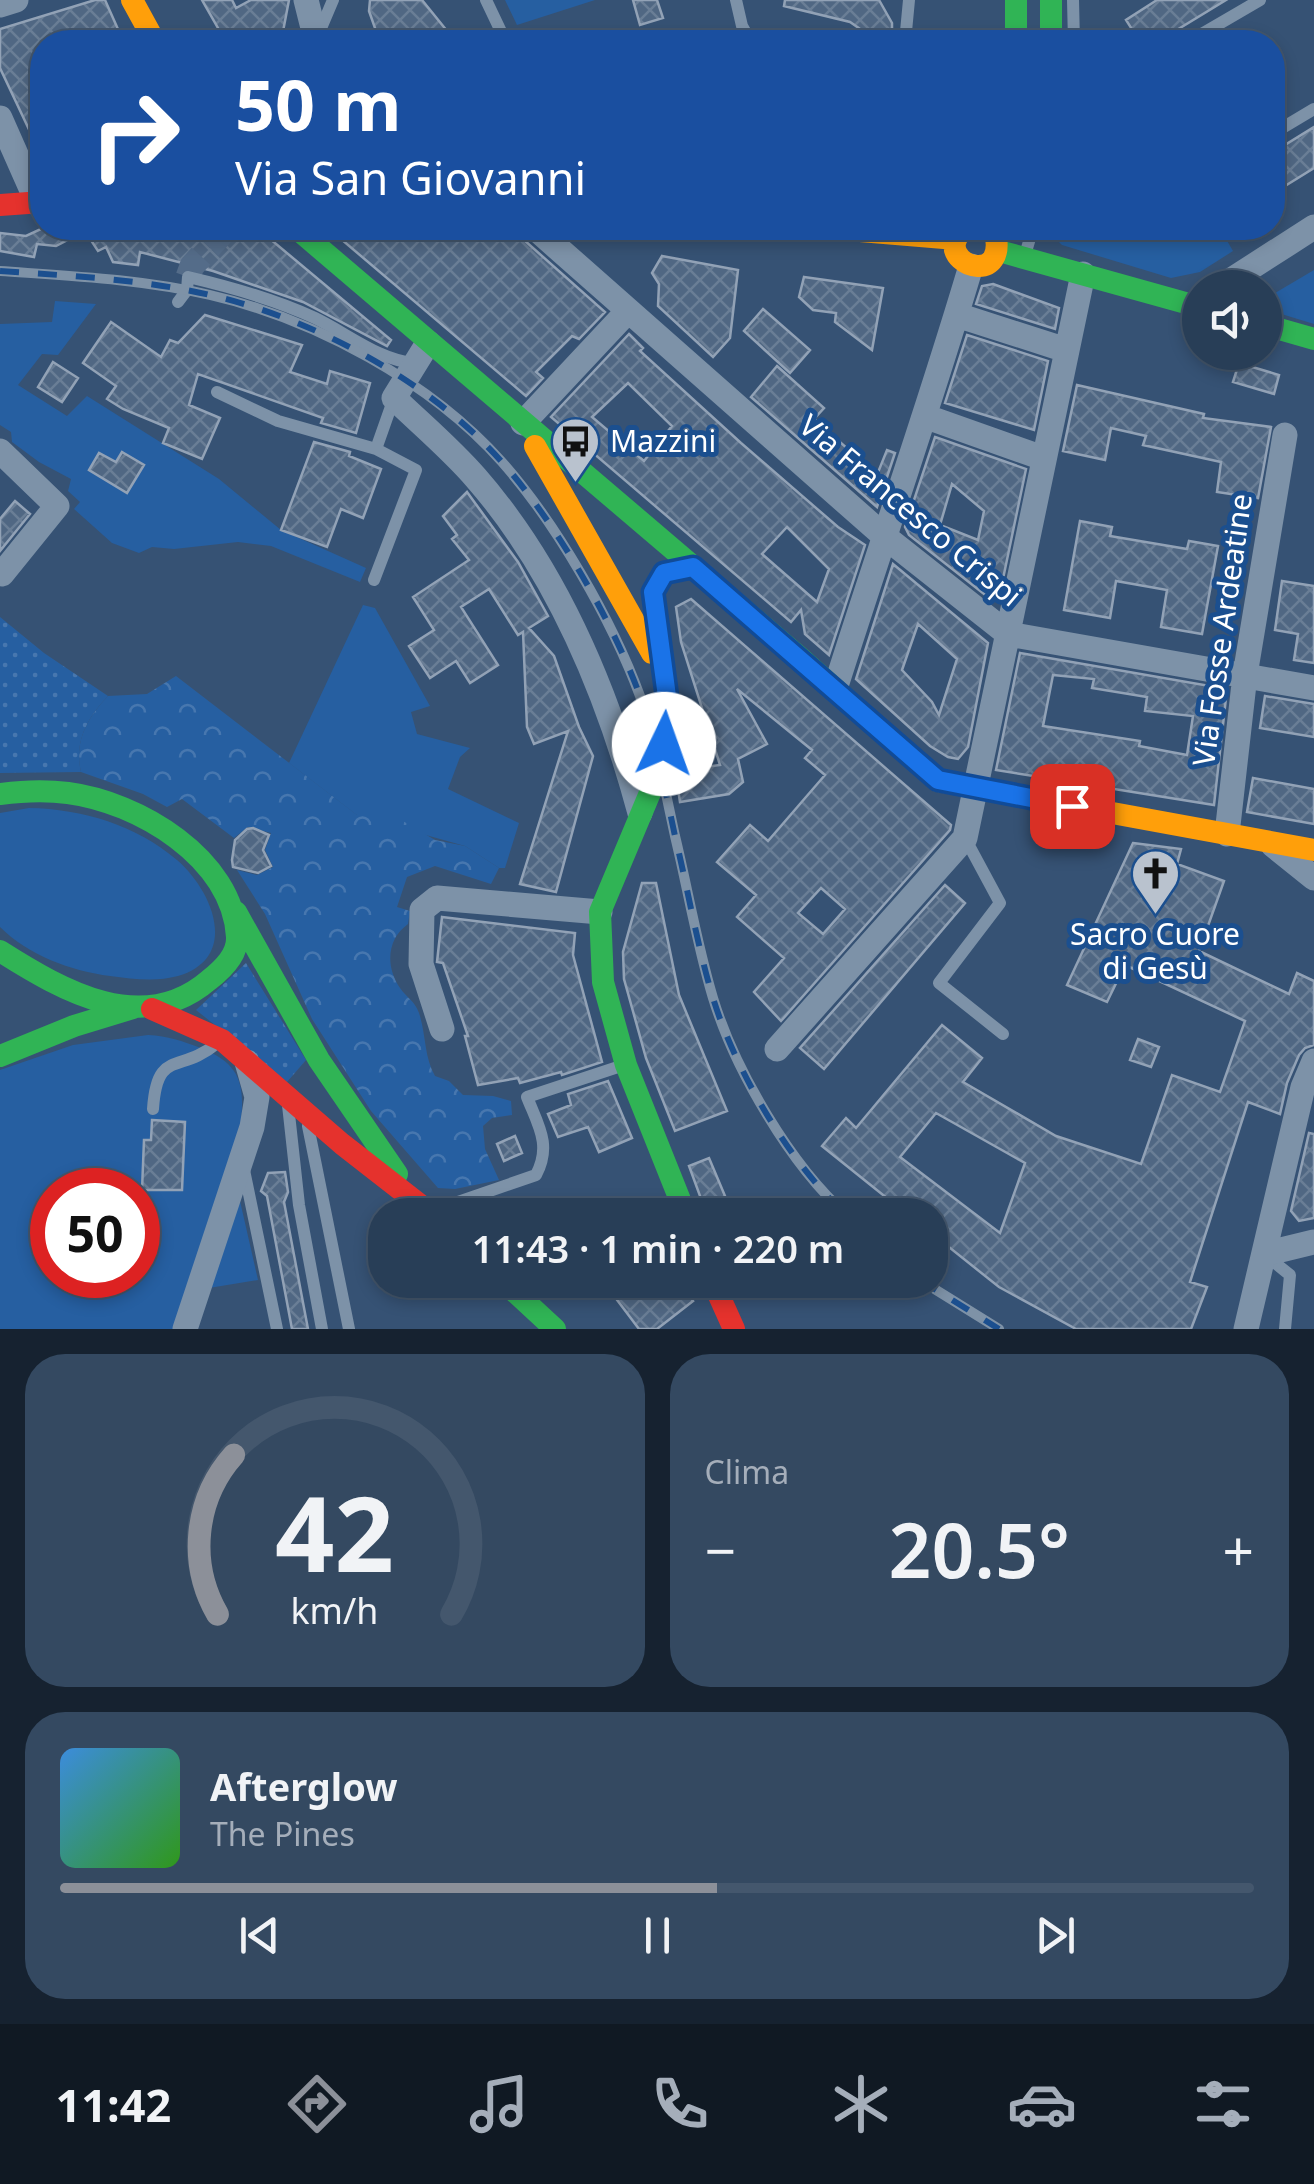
<!DOCTYPE html>
<html lang="it">
<meta charset="utf-8">
<style>
body{margin:0;font-family:"Noto Sans",sans-serif;background:#344961;color:#f1f3f6;height:100vh;display:flex;flex-direction:column;font-size:38px;white-space:nowrap}
*{box-sizing:border-box;margin:0}
p{font-size:32px;color:#a5aeba}
.icon{flex:none;width:55px;height:55px;fill:none;stroke:currentColor;stroke-width:2;stroke-linecap:round;stroke-linejoin:round}
.map{position:relative;height:1329px;overflow:hidden}
.drawer{display:flex;flex-direction:column;gap:25px;padding:25px;background:#162230;flex:1}
.drawer>*{flex:none}
.hud{position:absolute;left:30px;top:30px;width:1255px;height:210px;border-radius:40px;box-shadow:0 5px 15px #0003,0 0 0 2px #44576d;background:#1a4fa0;color:#fff;overflow:hidden}
.tools{position:absolute;left:1182px;top:270px;display:grid;gap:20px}
.tools a{display:grid;place-items:center;width:100px;height:100px;border-radius:50%;background:#283e57;box-shadow:0 5px 15px #0003,0 0 0 2px #44576d;font-size:50px}
.speed{position:absolute;left:30px;top:1168px;display:flex;gap:20px;font-size:50px;font-weight:700;text-align:center}
.speed>*{display:grid;place-content:center;width:130px;height:130px;border-radius:50%;background:#283e57;box-shadow:0 5px 15px #0003,0 0 0 2px #44576d;line-height:1}
.speed .limit{border:15px solid #d22;background:#fff;color:#111}
.pin{position:absolute;display:grid;place-items:center;width:85px;height:85px;color:#fff;margin:-42px;border-radius:20px;box-shadow:0 5px 15px #0006}
.me{position:absolute;width:110px;margin:-55px;rotate:3deg;stroke-linejoin:round;filter:drop-shadow(0 0 8px #0008)}
.turn{display:flex;align-items:center;gap:35px;height:210px;padding:0 40px;font-size:45px}
.turn .icon{width:130px;height:130px;stroke-width:2.5}
.turn b{display:block;font-size:70px;line-height:85px}
.big{font-size:75px;font-weight:600;line-height:1.1}
.drawer .tile{flex:1;display:flex;flex-direction:column;justify-content:center;gap:15px;min-width:0;padding:0 35px;border-radius:40px;background:#344961}
.drawer .dial{align-items:center;gap:0}
.dial svg{height:260px;overflow:visible;fill:none;stroke:#44576d;stroke-width:7;stroke-linecap:round;text-anchor:middle}
.dial text{fill:#f1f3f6;stroke:none}
.song{display:flex;align-items:center;gap:30px}
.cover{width:120px;height:120px;border-radius:15px;background:linear-gradient(135deg,hsl(210 70% 55%),hsl(110 70% 35%))}
.played{height:10px;border-radius:5px;background:linear-gradient(90deg,#8c9099 55%,#44576d 55%)}
.keys{display:flex;justify-content:space-around;direction:ltr}
.heat{display:flex;justify-content:space-between;align-items:center;font-size:55px;direction:ltr}
.drawer .tiles{flex:1;display:grid;gap:25px;grid-template-columns:1fr 1fr}
.tile:last-child{grid-column:span 2}
.trip{position:absolute;left:368px;top:1198px;width:580px;height:100px;border-radius:40px;background:#283e57;box-shadow:0 5px 15px #0003,0 0 0 2px #44576d;font-weight:600;line-height:100px;text-align:center}
.tab-bar{display:flex;height:160px;justify-content:space-around;align-items:center;background:#101923;color:#a5aeba}
.tab-bar .icon{width:70px;height:70px}
.tab-bar .active{color:#8c9099}
.tab-bar b{font-size:45px;color:#f1f3f6}
.map>svg:first-child{display:block}
</style>
<div class="map">
<svg width="1314" height="1329" viewBox="0 0 1314 1329">
<defs>
<pattern id="forest-crowns" width="20" height="18" patternUnits="userSpaceOnUse" patternTransform="scale(2.5)"><rect width="20" height="18" fill="#265fa1"/><path d="M2 6a3 3 0 1 1 6 0M12 15a3 3 0 1 1 6 0" fill="none" stroke="#4777af"/></pattern>
<pattern id="park-dots" width="8" height="8" patternUnits="userSpaceOnUse" patternTransform="scale(2.5)"><rect width="8" height="8" fill="#265fa1"/><path d="M2 2h.1M6 6h.1" fill="none" stroke="#4777af" stroke-width="1.8" stroke-linecap="round"/></pattern>
<pattern id="building-cross-hatch" width="8" height="8" patternUnits="userSpaceOnUse" patternTransform="scale(2.5)"><rect width="8" height="8" fill="#506783"/><path d="M0 0l8 8M0 8l8-8" fill="none" stroke="#6a7e96"/></pattern>
</defs>
<rect width="100%" height="100%" fill="#365274"/>
<!-- grass -->
<path fill="#265fa1" fill-rule="evenodd" d="M 505,0 L 595,0 L 517,25 Z
M 1072,228 L 1113,228 L 1139,234 L 1164,232 L 1172,228 L 1214,228 L 1222,232 L 1233,251 L 1200,272 L 1171,278 L 1062,245 L 1056,239 Z
M 1314,270 L 1314,324 L 1265,309 L 1265,288 L 1270,296 Z
M 55,301 L 96,304 L 58,355 L 42,354 L 18,385 L 67,416 L 87,396 L 219,479 L 281,530 L 366,568 L 360,582 L 271,546 L 238,542 L 174,549 L 152,547 L 139,553 L 112,543 L 74,509 L 80,502 L 68,491 L 71,479 L 39,462 L 12,442 L 11,432 L 0,425 L 0,324 L 52,322 Z
M 363,605 L 375,608 L 430,706 L 411,712 L 417,734 L 470,748 L 460,757 L 448,789 L 519,823 L 505,868 L 499,868 L 465,846 L 358,816 L 289,763 Z
M 29,808 C 83,809 136,825 177,860 C 212,890 241,957 178,976 C 156,982 133,979 110,976 C 71,971 28,955 0,927 L 0,813 Z
M 148,1035 C 168,1036 182,1041 201,1048 C 244,1065 245,1088 240,1131 L 175,1329 L 0,1329 L 0,1070 L 73,1045 ZM 52,1190 L 138,1190 L 138,1275 L 52,1275 Z
M 240,1201 L 258,1280 L 209,1288 Z"/>
<!-- forest -->
<path fill="url(#forest-crowns)" d="M 176,676 L 357,815 L 391,814 L 435,840 L 465,846 L 499,868 L 491,884 L 435,866 L 407,877 L 397,907 L 410,911 L 408,924 C 387,939 385,966 400,988 C 407,998 414,1000 419,1013 C 426,1034 424,1057 435,1076 L 449,1081 L 463,1095 L 493,1096 L 511,1101 L 512,1115 L 492,1118 L 483,1126 L 485,1149 L 499,1180 L 455,1189 L 438,1188 L 371,1111 L 312,1019 L 265,914 L 237,870 L 257,875 L 273,867 L 265,850 L 271,833 L 248,827 L 234,838 L 182,799 L 167,807 L 143,794 L 81,772 C 74,742 87,718 108,696 L 147,694 Z"/>
<!-- park -->
<path fill="url(#park-dots)" d="M 0,617 L 44,653 L 108,696 C 87,718 74,742 81,772 L 0,773 Z
M 246,963 L 306,1060 L 287,1082 L 196,1010 Z"/>
<!-- building -->
<path fill="url(#building-cross-hatch)" stroke="#92a2b6" stroke-width="2.5" fill-rule="evenodd" d="M 95,0 L 105,0 L 121,36 L 118,37 L 120,42 L 42,42 L 42,157 L 0,68 L 0,29 Z
M 202,0 L 232,0 L 236,8 L 251,0 L 289,0 L 281,42 L 226,42 Z
M 370,0 L 422,0 L 456,42 L 385,42 L 376,31 L 369,11 Z
M 633,0 L 657,0 L 663,18 L 640,25 Z
M 785,0 L 879,0 L 892,23 L 892,42 L 860,42 L 863,31 L 850,22 L 784,6 Z
M 1157,0 L 1226,0 L 1157,42 L 1140,42 L 1126,20 Z
M 1314,127 L 1314,168 L 1272,194 L 1272,153 Z
M 43,228 L 257,228 L 391,340 L 387,346 L 303,302 L 213,271 L 140,252 L 138,265 L 113,262 L 106,247 L 98,251 L 85,231 L 56,246 L 37,244 L 34,257 L 0,251 L 0,233 L 26,236 Z
M 328,228 L 519,228 L 524,240 L 605,312 L 579,339 L 572,336 L 536,372 L 543,378 L 526,396 Z
M 662,256 L 738,270 L 730,338 L 713,357 L 658,306 L 659,284 L 652,273 Z
M 804,277 L 883,288 L 872,350 L 835,322 L 836,313 L 813,310 L 799,297 Z
M 993,284 L 1059,308 L 1055,329 L 976,304 L 982,286 Z
M 763,309 L 810,350 L 790,373 L 744,331 Z
M 205,315 L 302,345 L 290,372 L 327,384 L 330,371 L 370,383 L 356,433 L 321,423 L 323,418 L 198,374 L 189,405 L 220,418 L 202,459 L 163,443 L 169,428 L 123,409 L 107,399 L 116,386 L 83,363 L 111,322 L 161,357 L 170,340 L 178,343 Z
M 629,334 L 643,348 L 640,351 L 741,443 L 838,527 L 865,545 L 829,655 L 805,634 L 801,610 L 791,622 L 551,417 ZM 628,383 L 672,426 L 644,461 L 592,417 ZM 787,527 L 829,569 L 817,602 L 762,554 Z
M 967,335 L 1048,361 L 1034,430 L 945,403 Z
M 53,362 L 78,378 L 62,402 L 38,387 Z
M 1239,363 L 1279,375 L 1274,394 L 1233,382 Z
M 777,366 L 824,408 L 814,419 L 877,475 L 887,450 L 895,453 L 877,507 L 751,397 Z
M 1077,385 L 1204,414 L 1203,418 L 1271,427 L 1258,498 L 1217,492 L 1221,462 L 1143,445 L 1146,436 L 1111,428 L 1105,460 L 1063,451 Z
M 935,437 L 1026,469 L 999,598 L 993,601 L 909,535 L 905,527 ZM 952,484 L 984,511 L 978,540 L 940,525 Z
M 314,442 L 350,452 L 349,456 L 381,469 L 363,518 L 341,509 L 327,547 L 281,530 Z
M 122,452 L 144,465 L 127,493 L 89,470 L 99,453 L 116,462 Z
M 467,492 L 518,562 L 548,616 L 529,628 L 554,656 L 579,727 L 593,756 L 556,892 L 520,884 L 568,731 L 534,744 L 527,727 L 523,632 L 518,635 L 489,589 L 461,607 L 498,665 L 470,683 L 456,661 L 430,678 L 409,646 L 434,630 L 413,597 L 469,560 L 452,539 L 457,535 L 443,516 Z
M 15,501 L 30,514 L 0,551 L 0,519 Z
M 1080,521 L 1112,527 L 1110,536 L 1187,549 L 1189,541 L 1218,546 L 1202,634 L 1161,627 L 1167,590 L 1116,581 L 1110,618 L 1064,610 Z
M 893,564 L 988,643 L 968,747 L 958,759 L 948,757 L 930,746 L 856,679 ZM 918,624 L 957,659 L 939,715 L 932,702 L 902,670 Z
M 1282,581 L 1314,586 L 1314,663 L 1294,660 L 1298,634 L 1275,630 Z
M 691,599 L 951,825 L 950,830 L 781,1021 L 754,992 L 784,958 L 737,917 L 756,895 L 717,862 L 750,825 L 768,841 L 825,775 L 805,758 L 812,750 L 737,689 L 767,744 L 738,759 L 743,782 L 729,794 L 680,802 L 677,783 L 681,770 L 720,765 L 681,642 L 676,607 ZM 821,888 L 845,909 L 823,934 L 798,913 Z
M 1020,653 L 1227,689 L 1214,805 L 996,770 ZM 1053,675 L 1094,679 L 1092,688 L 1147,697 L 1145,711 L 1193,716 L 1187,755 L 1139,746 L 1140,741 L 1043,726 Z
M 1265,696 L 1314,704 L 1314,737 L 1260,728 Z
M 1253,778 L 1314,789 L 1314,824 L 1247,812 Z
M 253,828 L 269,835 L 263,850 L 271,866 L 258,873 L 233,867 L 232,860 L 235,840 L 247,829 Z
M 1133,843 L 1181,849 L 1177,864 L 1224,881 L 1199,951 L 1289,994 L 1297,973 L 1314,981 L 1314,1045 L 1305,1048 L 1299,1055 L 1287,1083 L 1280,1114 L 1248,1102 L 1190,1282 L 1207,1287 L 1191,1329 L 1076,1329 L 999,1287 L 930,1232 L 930,1215 L 908,1215 L 822,1146 L 846,1118 L 856,1128 L 942,1025 L 982,1058 L 963,1082 L 1056,1136 L 1141,1164 L 1172,1075 L 1220,1092 L 1245,1021 L 1125,965 L 1107,1002 L 1067,985 ZM 936,1113 L 1025,1163 L 1000,1233 L 900,1157 Z
M 642,883 L 656,883 L 679,995 L 727,1111 L 675,1131 L 646,1058 L 624,979 L 623,952 Z
M 945,885 L 965,903 L 824,1069 L 800,1048 Z
M 442,917 L 575,933 L 573,955 L 602,1062 L 562,1075 L 561,1072 L 520,1083 L 518,1078 L 478,1085 L 465,1036 L 468,1036 L 443,963 L 437,962 Z
M 1138,1039 L 1159,1047 L 1151,1067 L 1130,1060 Z
M 608,1081 L 632,1138 L 599,1152 L 588,1127 L 558,1137 L 548,1114 L 571,1105 L 568,1094 Z
M 152,1120 L 185,1122 L 182,1190 L 142,1190 L 144,1140 L 151,1140 Z
M 1309,1133 L 1314,1134 L 1314,1218 L 1299,1221 L 1291,1211 Z
M 515,1136 L 522,1153 L 504,1161 L 497,1144 Z
M 709,1158 L 733,1215 L 707,1215 L 689,1166 Z
M 285,1172 L 288,1192 L 284,1202 L 308,1329 L 292,1329 L 267,1196 L 261,1191 L 268,1173 Z
M 602,1280 L 675,1280 L 693,1301 L 657,1329 L 639,1329 Z
M 735,1280 L 779,1280 L 779,1281 L 742,1296 Z"/>
<g fill="none" stroke-linecap="round" stroke-linejoin="round">
<!-- street-tunnel -->
<path stroke="#546c89" stroke-width="25" stroke-dasharray="25 12" stroke-linecap="butt" d="M 188,277 L 192,266 L 227,228"/>
<!-- lane -->
<path stroke="#7d92a8" stroke-width="12" d="M 486,0 L 506,42
M 736,0 L 742,26 L 751,42
M 1073,0 L 1074,42
M 319,33 L 333,0
M 905,42 L 909,0
M 1188,42 L 1260,0
M 1272,134 L 1314,109
M 1025,255 L 1033,228
M 178,302 L 187,290 L 188,277 C 231,287 274,299 315,318 C 348,334 379,360 414,363
M 217,392 L 278,421 L 376,449 L 394,398
M 374,580 L 416,470 L 376,449
M 965,838 L 1000,903 L 939,983 L 1003,1034
M 288,1105 L 299,1205 L 322,1329
M 153,1109 C 157,1048 180,1074 216,1044
M 308,1126 L 349,1329
M 244,1170 L 277,1329
M 432,1211 L 536,1175 C 552,1145 538,1125 527,1097 L 624,1065
M 1264,1254 L 1290,1275 L 1285,1329"/>
<!-- street -->
<path stroke="#7d92a8" stroke-width="25" d="M 306,0 L 316,40
M 0,5 L 16,0
M 0,118 L 38,204
M 535,228 L 884,536 L 1008,634 L 1314,688
M 1219,288 L 1314,227
M 957,315 L 1066,350
M 428,343 L 394,398 C 421,424 452,450 476,478 C 558,572 608,694 640,813
M 927,417 L 1043,458
M 523,423 L 627,312
M 0,451 L 57,506 L 2,574
M 835,689 C 880,547 929,408 971,266
M 1227,834 L 1245,675 L 1285,435
M 1273,845 L 1314,878
M 442,1029 L 421,964 L 422,910 L 437,898 L 600,912
M 777,1049 L 965,838 L 1083,274
M 1264,1254 L 1314,1242
M 185,1329 L 252,1127 L 257,1097 L 247,1062
M 1246,1329 L 1303,1087 L 1314,1061"/>
<!-- fast -->
<path stroke="#30b455" stroke-width="22" d="M 1016,0 L 1016,42
M 1051,0 L 1051,42
M 296,228 L 797,655 L 900,747
M 999,251 L 1200,307
M 1265,325 L 1314,339
M 0,794 C 23,791 45,790 68,793 C 138,802 233,858 237,937 C 238,954 222,970 209,980 C 143,1037 63,991 0,951
M 236,912 L 319,1060 L 397,1174
M 0,1056 L 74,1026 L 133,1008
M 686,1215 L 626,1065 L 603,982 L 600,912 L 660,769 L 669,719 L 653,592 L 665,573 L 693,567
M 502,1280 L 555,1329"/>
<!-- slow -->
<path stroke="#ff9f0a" stroke-width="22" d="M 132,0 L 155,42
M 312,42 L 320,42
M 824,228 L 956,239
M 963,228 C 960,233 956,237 955,243 C 950,268 1007,283 995,232
M 535,446 L 652,653
M 900,747 L 938,781 L 1314,850"/>
<!-- jam -->
<path stroke="#e5322d" stroke-width="22" d="M 0,205 L 42,202
M 152,1009 L 222,1040 L 342,1144 L 433,1215
M 712,1280 L 734,1329"/>
<defs>
<path id="rail" d="M 0,271 C 71,276 141,279 210,295 C 315,319 431,382 502,462 C 556,523 612,620 640,696 C 656,741 665,790 675,836 C 688,890 697,945 713,998 C 735,1070 791,1166 847,1215
M 920,1280 L 999,1329"/>
</defs>
<!-- rail casing -->
<use href="#rail" stroke="#7e92a7" stroke-width="10"/>
<!-- rail -->
<use href="#rail" stroke="#1b4f8f" stroke-width="6" stroke-dasharray="19" stroke-linecap="butt"/>
</g>
<g fill="none" stroke-linecap="round" stroke-linejoin="round">
<defs>
<path id="route" d="M 664,744 L 670,719 L 653,592 L 664,573 L 693,567 L 938,780 L 1072,806"/>
</defs>
<!-- route casing -->
<use href="#route" stroke="#114b97" stroke-width="25"/>
<!-- route -->
<use href="#route" stroke="#1a73e8" stroke-width="18"/>
</g>
<!-- icons -->
<defs>
<symbol id="bus-pin" viewBox="-11 -11 22 30"><path d="M0 17L-7.5 6A9.5 9.5 0 1 1 7.5 6Z" fill="#b9c2ce" stroke="#1b4f8f"/><path d="M-5-6H5V4H4V6H2V4H-2V6H-4V4H-5ZM-3.5-4V0h7V-4ZM-3.5 1.2v1.5H-2V1.2ZM2 1.2v1.5H3.5V1.2Z" fill="#111"/></symbol>
<symbol id="church-pin" viewBox="-11 -11 22 30"><path d="M0 17L-7.5 6A9.5 9.5 0 1 1 7.5 6Z" fill="#b9c2ce" stroke="#1b4f8f"/><path d="M-1.2-6h2.4v3.5h3.3v2.4h-3.3V6h-2.4V-.1h-3.3v-2.4h3.3Z" fill="#111"/></symbol>
</defs>
<g fill-rule="evenodd">
<use href="#bus-pin" x="548" y="414" width="55" height="75"/>
<use href="#church-pin" x="1128" y="846" width="55" height="75"/>
</g>
<g text-anchor="middle" stroke-width="10" stroke-linejoin="round" paint-order="stroke">
<!-- poi labels -->
<g font-size="30" fill="#fff" stroke="#1b4f8f" text-anchor="start">
<text x="610" y="452">Mazzini</text>
<text x="1155" y="945" text-anchor="middle">Sacro Cuore<tspan x="1155" dy="34">di Gesù</tspan></text>
</g>
<!-- street labels -->
<g font-size="30" fill="#fff" stroke="#1b4f8f">
<text transform="translate(910 511) rotate(40)" y="10">Via Francesco Crispi</text>
<text transform="translate(1223 630) rotate(-82)" y="10">Via Fosse Ardeatine</text>
</g>
</g>
</svg>
<div class="tools">
<a><svg class="icon" aria-label="sound" viewBox="0 0 24 24"><path d="M4 9h4l5-4v14l-5-4H4zM17 9q2 3 0 6"/></svg></a>
</div>
<div class="speed"><div class="limit">50</div></div>
<div class="pin" style="left:1072px;top:806px;background:#d93025"><svg class="icon" aria-label="arrive" viewBox="0 0 24 24"><path d="M6 21V4h12l-3 4 3 4H6"/></svg></div>
<svg class="me" style="left:664px;top:744px" viewBox="-20 -20 40 40"><circle r="19" fill="#fff"/><path d="M0-13L10 11 0 6-10 11z" fill="#1a73e8"/></svg>
<div class="trip">11:43 · 1 min · 220 m</div>
<div class="hud">
<div class="turn"><svg class="icon" aria-label="right" viewBox="0 0 24 24"><path d="M7 20v-9h11M14 6l5 5-5 5"/></svg><div><b>50 m</b>Via San Giovanni</div></div>
</div>
</div>
<section class="drawer">
<div class="tiles">
<div class="tile dial"><svg viewBox="0 0 100 80">
<path d="M14 69A42 42 0 1 1 86 69"/>
<path d="M14 69A42 42 0 0 1 19 20" stroke="#8c9099"/>
<text x="50" y="56" font-size="32" font-weight="700">42</text>
<text x="50" y="72" font-size="11">km/h</text>
</svg></div>
<div class="tile"><p>Clima</p>
<div class="heat"><a>−</a><b class="big">20.5°</b><a>+</a></div>
</div>
<div class="tile">
<div class="song"><i class="cover"></i><div><b>Afterglow</b><p>The Pines</p></div></div>
<div class="played"></div>
<div class="keys"><svg class="icon" aria-label="previous" viewBox="0 0 24 24"><path d="M18 5L8 12l10 7zM5 5v14"/></svg><svg class="icon" aria-label="pause" viewBox="0 0 24 24"><path d="M8 5v14M16 5v14"/></svg><svg class="icon" aria-label="next" viewBox="0 0 24 24"><path d="M6 5l10 7-10 7zM19 5v14"/></svg></div>
</div>
</div>
</section>
<nav class="tab-bar">
<b>11:42</b>
<svg class="icon active" aria-label="directions" viewBox="0 0 24 24"><path d="M12 3l9 9-9 9-9-9zM9 14v-3h6M13 9l2 2-2 2"/></svg>
<svg class="icon" aria-label="music" viewBox="0 0 24 24"><path d="M9 18V5l10-2v13"/><circle cx="6" cy="18" r="3"/><circle cx="16" cy="16" r="3"/></svg>
<svg class="icon" aria-label="phone" viewBox="0 0 24 24"><path d="M5 4h4l2 5-3 2q2 4 5 5l2-3 5 2v4C11 20 4 13 5 4z"/></svg>
<svg class="icon" aria-label="climate" viewBox="0 0 24 24"><path d="M12 3v18M4 7l16 10M4 17L20 7"/></svg>
<svg class="icon" aria-label="car" viewBox="0 0 24 24"><path d="M5 17H2v-5l4-1 3-4h7l3 4 3 1v5h-3M9 17h6M6 11h13"/><circle cx="7" cy="17" r="2"/><circle cx="17" cy="17" r="2"/></svg>
<svg class="icon" aria-label="filters" viewBox="0 0 24 24"><path d="M4 7h16M4 17h16"/><circle cx="9" cy="7" r="2"/><circle cx="15" cy="17" r="2"/></svg>
</nav>
